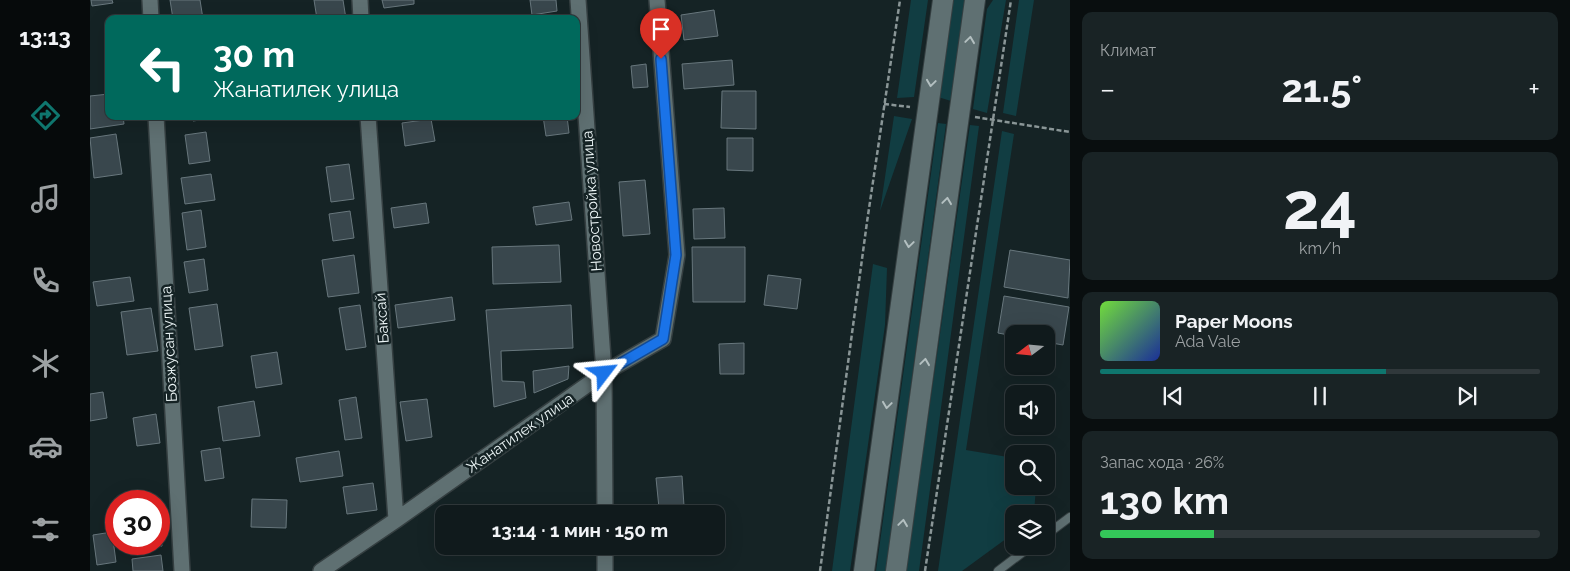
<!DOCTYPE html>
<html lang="ru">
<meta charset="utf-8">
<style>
body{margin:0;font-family:Raleway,sans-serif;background:#192325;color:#f1f3f6;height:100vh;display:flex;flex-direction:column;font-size:19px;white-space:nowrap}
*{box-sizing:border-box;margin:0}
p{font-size:16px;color:#9ca1a3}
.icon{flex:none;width:28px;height:28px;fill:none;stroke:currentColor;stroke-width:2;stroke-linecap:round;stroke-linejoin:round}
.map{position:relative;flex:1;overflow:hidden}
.drawer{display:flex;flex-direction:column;gap:12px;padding:12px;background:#090e0f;width:500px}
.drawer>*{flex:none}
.guide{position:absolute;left:15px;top:15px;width:475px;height:105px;border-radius:10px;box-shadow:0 5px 20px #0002,0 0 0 1px #30383b;background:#00695c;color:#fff;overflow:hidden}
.needle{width:32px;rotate:254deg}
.controls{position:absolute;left:915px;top:325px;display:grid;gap:10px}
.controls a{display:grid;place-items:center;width:50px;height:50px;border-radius:10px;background:#101a1c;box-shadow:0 5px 20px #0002,0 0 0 1px #30383b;font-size:25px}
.speed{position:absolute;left:15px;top:490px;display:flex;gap:10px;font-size:25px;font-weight:700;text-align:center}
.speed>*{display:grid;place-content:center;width:65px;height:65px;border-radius:50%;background:#101a1c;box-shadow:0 5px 20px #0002,0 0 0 1px #30383b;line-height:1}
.speed .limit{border:8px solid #d22;background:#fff;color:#111}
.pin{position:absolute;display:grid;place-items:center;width:42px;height:42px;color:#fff;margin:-51px -21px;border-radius:50% 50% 50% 0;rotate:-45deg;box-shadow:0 0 5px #0007}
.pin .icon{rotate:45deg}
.me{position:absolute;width:55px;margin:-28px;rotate:61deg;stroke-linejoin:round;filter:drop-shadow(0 0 4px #0008)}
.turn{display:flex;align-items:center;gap:18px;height:105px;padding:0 25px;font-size:22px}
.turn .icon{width:65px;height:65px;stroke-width:2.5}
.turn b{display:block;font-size:35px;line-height:42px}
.big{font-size:38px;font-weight:700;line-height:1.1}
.drawer .card{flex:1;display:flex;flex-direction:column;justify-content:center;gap:8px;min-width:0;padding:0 18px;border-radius:10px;background:#192325}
.drawer .dial{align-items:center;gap:0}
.dial b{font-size:65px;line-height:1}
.song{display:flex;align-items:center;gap:15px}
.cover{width:60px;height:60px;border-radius:8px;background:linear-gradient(135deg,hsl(100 70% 55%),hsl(230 70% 35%))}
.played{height:5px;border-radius:2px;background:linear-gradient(90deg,#0f766e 65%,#30383b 65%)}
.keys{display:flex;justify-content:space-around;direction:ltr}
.heat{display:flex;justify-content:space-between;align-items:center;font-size:28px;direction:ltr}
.charge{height:8px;border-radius:4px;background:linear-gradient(90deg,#34c759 26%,#30383b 0)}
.trip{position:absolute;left:345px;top:505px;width:290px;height:50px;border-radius:10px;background:#101a1c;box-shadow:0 5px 20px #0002,0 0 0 1px #30383b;font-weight:700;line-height:50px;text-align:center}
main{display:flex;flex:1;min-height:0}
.dock{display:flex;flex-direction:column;width:90px;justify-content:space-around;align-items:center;background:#060a0b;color:#9ca1a3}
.dock .icon{width:35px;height:35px}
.dock .current{color:#0f766e}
.dock b{font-size:22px;color:#f1f3f6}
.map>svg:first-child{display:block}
</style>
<main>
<nav class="dock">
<b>13:13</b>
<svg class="icon current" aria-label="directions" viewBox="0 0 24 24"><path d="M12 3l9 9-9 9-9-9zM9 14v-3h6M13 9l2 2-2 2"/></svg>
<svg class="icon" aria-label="music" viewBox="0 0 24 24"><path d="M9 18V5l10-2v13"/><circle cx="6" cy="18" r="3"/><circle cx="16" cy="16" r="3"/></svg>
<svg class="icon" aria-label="phone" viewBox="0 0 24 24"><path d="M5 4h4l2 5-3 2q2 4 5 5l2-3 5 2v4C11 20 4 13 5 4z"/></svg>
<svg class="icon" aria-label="climate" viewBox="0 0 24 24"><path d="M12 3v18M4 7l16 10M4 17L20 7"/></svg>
<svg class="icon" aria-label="car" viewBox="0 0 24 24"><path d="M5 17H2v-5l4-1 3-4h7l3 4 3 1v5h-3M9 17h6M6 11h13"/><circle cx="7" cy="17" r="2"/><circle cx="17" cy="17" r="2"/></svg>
<svg class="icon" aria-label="filters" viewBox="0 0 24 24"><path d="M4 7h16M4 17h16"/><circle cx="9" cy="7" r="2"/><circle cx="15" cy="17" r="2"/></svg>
</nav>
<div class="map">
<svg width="980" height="571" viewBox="0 0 980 571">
<rect width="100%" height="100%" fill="#152325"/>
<!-- green -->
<path fill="#113d42" d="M 821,0 L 838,0 L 824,97 L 807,98 Z
M 862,0 L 875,0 L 861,101 L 848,97 Z
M 903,0 L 916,0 L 897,113 L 883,109 L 897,9 Z
M 929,0 L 944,0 L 926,116 L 913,113 Z
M 804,116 L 822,119 L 790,211 Z
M 848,123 L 856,124 L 796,571 L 786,571 Z
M 880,125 L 889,126 L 829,571 L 816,571 Z
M 912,131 L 924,134 L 876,450 L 924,458 L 924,486 L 946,486 L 944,514 L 924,514 L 924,533 L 872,571 L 848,571 Z
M 783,264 L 797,268 L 795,325 L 760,571 L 742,571 Z"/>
<!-- building -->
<path fill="#39474d" stroke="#68777d" d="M 1,0 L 22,0 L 23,3 L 2,6 Z
M 80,0 L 110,0 L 113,19 L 83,19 Z
M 224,0 L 253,0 L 256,19 L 227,19 Z
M 292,0 L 324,0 L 324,4 L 294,8 Z
M 440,0 L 466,0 L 467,11 L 442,15 Z
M 624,10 L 628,36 L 594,40 L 591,15 Z
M 642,60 L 644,85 L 594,89 L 592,64 Z
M 556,64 L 558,87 L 543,88 L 541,66 Z
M 632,91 L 666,91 L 666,129 L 631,128 Z
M 19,94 L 19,116 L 33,116 L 34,124 L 0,129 L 0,96 Z
M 103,116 L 139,116 L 103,121 Z
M 453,116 L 477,116 L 479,133 L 456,136 Z
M 341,119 L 345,141 L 315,146 L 312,123 Z
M 116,132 L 120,161 L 99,164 L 95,135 Z
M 26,134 L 32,174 L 4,178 L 0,138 Z
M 637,138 L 663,138 L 663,171 L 637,170 Z
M 259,164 L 264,199 L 241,202 L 236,167 Z
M 121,174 L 125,200 L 95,204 L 91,178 Z
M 555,180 L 560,234 L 533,236 L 529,182 Z
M 479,202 L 482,220 L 446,225 L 443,207 Z
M 336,203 L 339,223 L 304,228 L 301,208 Z
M 634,208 L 635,238 L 604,239 L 603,209 Z
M 111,210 L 116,247 L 97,250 L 92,213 Z
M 260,211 L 264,238 L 243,241 L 239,214 Z
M 469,245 L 471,282 L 403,284 L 402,247 Z
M 602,247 L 655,247 L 655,302 L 603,302 Z
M 920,250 L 980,260 L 978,298 L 914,287 Z
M 264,255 L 269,293 L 238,297 L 232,260 Z
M 114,259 L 118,290 L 99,293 L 94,262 Z
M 678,275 L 711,279 L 707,309 L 674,305 Z
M 40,277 L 44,301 L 7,306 L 3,282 Z
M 914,296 L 979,307 L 973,345 L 956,342 L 956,334 L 924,334 L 924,336 L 908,333 Z
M 362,297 L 365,320 L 308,328 L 305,305 Z
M 127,304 L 133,346 L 105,350 L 99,308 Z
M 270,305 L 276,347 L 256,350 L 249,308 Z
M 481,305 L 483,348 L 411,351 L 412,381 L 434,382 L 436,398 L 404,407 L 396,310 Z
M 61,308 L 68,351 L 37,355 L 31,312 Z
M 654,343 L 654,374 L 630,374 L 629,344 Z
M 187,352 L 192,384 L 166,388 L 161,356 Z
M 479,366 L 478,379 L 444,393 L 443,371 Z
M 13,392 L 17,418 L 0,421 L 0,394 Z
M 266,397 L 272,438 L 255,440 L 249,400 Z
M 337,399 L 342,437 L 316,441 L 310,402 Z
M 164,401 L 170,436 L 133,441 L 128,407 Z
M 66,414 L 70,443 L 47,446 L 43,418 Z
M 130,448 L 134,478 L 115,481 L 111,451 Z
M 249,451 L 253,476 L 210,482 L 206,458 Z
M 592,476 L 594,506 L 569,508 L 566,478 Z
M 283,483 L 287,510 L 257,514 L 253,487 Z
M 162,499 L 197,500 L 196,528 L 161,527 Z
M 69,523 L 72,546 L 49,549 L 48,544 L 69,544 Z
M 22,532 L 26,562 L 7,565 L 3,535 Z
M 71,555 L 73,571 L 43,571 L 42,559 Z"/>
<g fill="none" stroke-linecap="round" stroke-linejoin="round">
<defs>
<path id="service" d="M 956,535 L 980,517
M 908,571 L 941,546"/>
<path id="minor" d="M 60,0 L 61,19
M 270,0 L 271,19
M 488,0 L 514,373 L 515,514
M 66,116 L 92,571
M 278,116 L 306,520
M 515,546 L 515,571
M 231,571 L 306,520 L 514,373 L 573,339 L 587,255 L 567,0"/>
<path id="tertiary" d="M 774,571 L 853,0
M 806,571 L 885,0"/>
</defs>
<!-- service casing -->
<use href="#service" stroke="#353f41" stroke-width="10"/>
<!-- minor casing -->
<use href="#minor" stroke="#353f41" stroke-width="18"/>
<!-- tertiary casing -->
<use href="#tertiary" stroke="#353f41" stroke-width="22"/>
<!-- path -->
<path stroke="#8a9697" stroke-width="2.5" stroke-dasharray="5 2.5" stroke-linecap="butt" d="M 794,104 L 820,107
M 885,117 L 980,132
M 730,571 L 777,222 L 810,0
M 835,571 L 921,0"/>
<!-- service -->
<use href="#service" stroke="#5f7072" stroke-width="8"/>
<!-- minor -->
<use href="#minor" stroke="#5f7072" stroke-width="15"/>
<!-- tertiary -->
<use href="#tertiary" stroke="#5f7072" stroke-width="20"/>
</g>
<!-- one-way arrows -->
<defs><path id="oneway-chevron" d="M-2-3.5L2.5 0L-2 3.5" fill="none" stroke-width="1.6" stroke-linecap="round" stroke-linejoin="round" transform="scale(1.25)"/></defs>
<g stroke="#b4c0c1">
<use href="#oneway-chevron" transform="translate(880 40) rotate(-82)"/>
<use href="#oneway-chevron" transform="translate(841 83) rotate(98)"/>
<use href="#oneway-chevron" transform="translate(857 201) rotate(-82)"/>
<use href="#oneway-chevron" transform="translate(819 244) rotate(98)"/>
<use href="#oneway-chevron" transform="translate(835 362) rotate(-82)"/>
<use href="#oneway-chevron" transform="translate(797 405) rotate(98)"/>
<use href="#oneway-chevron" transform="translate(813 523) rotate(-82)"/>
</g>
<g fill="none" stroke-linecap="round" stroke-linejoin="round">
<defs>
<path id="route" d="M 514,373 L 573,339 L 586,255 L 571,59"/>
</defs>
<!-- route casing -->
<use href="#route" stroke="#114b97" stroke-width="12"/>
<!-- route -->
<use href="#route" stroke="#1a73e8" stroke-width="9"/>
</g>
<g text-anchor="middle" stroke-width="5" stroke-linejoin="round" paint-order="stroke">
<!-- street labels -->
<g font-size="15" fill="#ecf5f6" stroke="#152325">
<text transform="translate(502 201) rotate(-94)" y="5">Новостройка улица</text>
<text transform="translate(292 318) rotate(-94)" y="5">Баксай</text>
<text transform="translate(79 344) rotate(-93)" y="5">Бозжусан улица</text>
<text transform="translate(430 433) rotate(-35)" y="5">Жанатилек улица</text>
</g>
</g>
</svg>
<div class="controls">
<a><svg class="needle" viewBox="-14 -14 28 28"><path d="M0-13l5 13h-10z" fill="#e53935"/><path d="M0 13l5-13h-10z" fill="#9ca1a3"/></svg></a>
<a><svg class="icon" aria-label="sound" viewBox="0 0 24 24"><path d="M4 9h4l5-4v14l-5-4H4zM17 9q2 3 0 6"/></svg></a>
<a><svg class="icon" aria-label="search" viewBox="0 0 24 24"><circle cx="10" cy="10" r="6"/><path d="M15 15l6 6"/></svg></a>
<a><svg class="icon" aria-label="layers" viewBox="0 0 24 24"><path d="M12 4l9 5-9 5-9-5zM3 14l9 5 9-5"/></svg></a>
</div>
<div class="speed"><div class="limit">30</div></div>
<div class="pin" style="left:571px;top:59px;background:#d93025"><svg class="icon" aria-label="arrive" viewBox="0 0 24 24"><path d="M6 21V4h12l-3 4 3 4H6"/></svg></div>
<svg class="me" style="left:514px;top:373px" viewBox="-20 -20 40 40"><path d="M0-17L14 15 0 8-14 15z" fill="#1a73e8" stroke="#fff" stroke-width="4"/></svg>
<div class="trip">13:14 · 1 мин · 150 m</div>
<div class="guide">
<div class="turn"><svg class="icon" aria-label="left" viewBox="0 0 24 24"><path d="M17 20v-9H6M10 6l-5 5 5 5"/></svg><div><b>30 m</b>Жанатилек улица</div></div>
</div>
</div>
<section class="drawer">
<div class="card"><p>Климат</p>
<div class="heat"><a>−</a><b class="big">21.5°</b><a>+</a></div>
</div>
<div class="card dial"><b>24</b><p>km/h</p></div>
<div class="card">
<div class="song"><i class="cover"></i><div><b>Paper Moons</b><p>Ada Vale</p></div></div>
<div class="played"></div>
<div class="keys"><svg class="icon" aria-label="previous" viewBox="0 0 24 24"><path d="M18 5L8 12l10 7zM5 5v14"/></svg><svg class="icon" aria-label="pause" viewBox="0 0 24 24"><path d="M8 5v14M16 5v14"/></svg><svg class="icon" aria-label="next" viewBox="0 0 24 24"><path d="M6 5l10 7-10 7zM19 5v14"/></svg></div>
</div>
<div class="card"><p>Запас хода · 26%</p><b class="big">130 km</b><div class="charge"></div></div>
</section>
</main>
